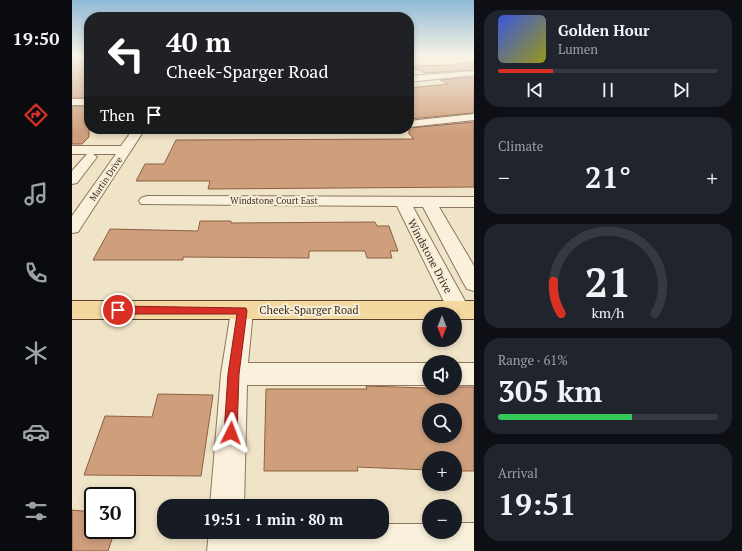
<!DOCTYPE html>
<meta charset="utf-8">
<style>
body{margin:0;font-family:"PT Serif",serif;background:#20242c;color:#f1f3f6;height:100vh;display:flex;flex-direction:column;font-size:15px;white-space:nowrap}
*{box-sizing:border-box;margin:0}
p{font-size:13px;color:#9ea1a6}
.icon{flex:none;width:22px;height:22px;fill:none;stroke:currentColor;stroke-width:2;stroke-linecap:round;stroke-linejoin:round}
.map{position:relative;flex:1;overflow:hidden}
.details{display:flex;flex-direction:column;gap:10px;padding:10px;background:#0d0f14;width:268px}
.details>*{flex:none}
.guide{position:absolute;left:12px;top:12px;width:330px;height:122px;border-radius:16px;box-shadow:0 2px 6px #0003;background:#202124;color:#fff;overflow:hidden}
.needle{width:26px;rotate:180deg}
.controls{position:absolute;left:350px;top:307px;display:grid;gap:8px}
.controls a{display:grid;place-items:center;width:40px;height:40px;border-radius:50%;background:#171b24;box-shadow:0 2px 6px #0003;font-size:20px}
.speed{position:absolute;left:12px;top:487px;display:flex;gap:8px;font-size:20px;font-weight:700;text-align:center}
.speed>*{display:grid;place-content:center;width:52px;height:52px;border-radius:50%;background:#171b24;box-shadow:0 2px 6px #0003;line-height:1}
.speed .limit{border:2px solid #111;border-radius:6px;background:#fff;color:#111}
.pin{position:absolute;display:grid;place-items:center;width:34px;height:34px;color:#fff;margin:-17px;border:2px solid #fff;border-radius:50%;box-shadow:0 1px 4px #0007}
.me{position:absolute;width:44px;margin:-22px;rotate:3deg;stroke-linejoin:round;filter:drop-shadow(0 0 3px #0008)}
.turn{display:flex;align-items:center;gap:14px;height:84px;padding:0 16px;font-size:18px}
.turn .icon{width:52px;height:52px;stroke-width:2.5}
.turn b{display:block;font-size:28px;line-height:34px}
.then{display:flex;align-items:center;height:38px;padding:0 16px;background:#0003;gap:8px;font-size:15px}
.big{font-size:30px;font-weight:700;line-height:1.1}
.details .tile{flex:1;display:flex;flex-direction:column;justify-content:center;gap:6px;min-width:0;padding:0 14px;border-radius:16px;background:#20242c}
.details .dial{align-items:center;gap:0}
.dial svg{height:104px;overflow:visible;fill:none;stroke:#363941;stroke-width:7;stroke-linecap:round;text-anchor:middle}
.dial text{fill:#f1f3f6;stroke:none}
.song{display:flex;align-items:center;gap:12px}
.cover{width:48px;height:48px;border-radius:6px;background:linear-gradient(135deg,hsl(230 70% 55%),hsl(60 70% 35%))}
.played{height:4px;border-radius:2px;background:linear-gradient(90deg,#d93025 25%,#363941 25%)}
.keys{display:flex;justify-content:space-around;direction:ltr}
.heat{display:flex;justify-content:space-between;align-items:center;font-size:22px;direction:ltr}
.charge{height:6px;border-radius:3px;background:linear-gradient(90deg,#34c759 61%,#363941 0)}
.trip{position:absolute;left:85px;top:499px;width:232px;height:40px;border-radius:16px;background:#171b24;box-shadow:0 2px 6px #0003;font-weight:700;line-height:40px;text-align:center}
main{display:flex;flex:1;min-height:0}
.tab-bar{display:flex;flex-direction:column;width:72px;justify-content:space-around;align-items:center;background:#090b0e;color:#9ea1a6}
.tab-bar .icon{width:28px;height:28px}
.tab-bar .on{color:#d93025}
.tab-bar b{font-size:18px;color:#f1f3f6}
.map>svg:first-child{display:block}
</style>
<main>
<nav class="tab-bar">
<b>19:50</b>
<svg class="icon on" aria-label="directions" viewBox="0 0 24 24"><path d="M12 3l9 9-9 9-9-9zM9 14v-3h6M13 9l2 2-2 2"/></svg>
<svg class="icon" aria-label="music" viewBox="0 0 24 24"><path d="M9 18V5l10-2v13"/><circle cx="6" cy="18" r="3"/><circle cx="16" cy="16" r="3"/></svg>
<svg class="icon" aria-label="phone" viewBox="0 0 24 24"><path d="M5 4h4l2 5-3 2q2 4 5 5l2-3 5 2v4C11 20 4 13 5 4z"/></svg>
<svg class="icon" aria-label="climate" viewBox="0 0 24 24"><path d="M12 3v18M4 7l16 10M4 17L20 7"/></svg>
<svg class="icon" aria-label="car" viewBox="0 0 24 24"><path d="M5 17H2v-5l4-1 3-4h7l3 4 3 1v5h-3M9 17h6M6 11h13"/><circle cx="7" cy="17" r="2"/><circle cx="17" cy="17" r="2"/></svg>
<svg class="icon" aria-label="filters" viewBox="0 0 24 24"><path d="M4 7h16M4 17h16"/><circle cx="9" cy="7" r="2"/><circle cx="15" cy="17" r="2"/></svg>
</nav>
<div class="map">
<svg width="402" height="551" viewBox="0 0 402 551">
<rect width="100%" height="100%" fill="#f0e4c8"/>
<!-- building -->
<path fill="#cf9f7d" stroke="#8d5f41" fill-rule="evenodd" d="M 0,58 L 17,58 L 17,98 L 0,98 Z
M 402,62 L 402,70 L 353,73 L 338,66 L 379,65 Z
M 402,77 L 402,113 L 337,119 L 337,88 L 376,84 L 368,80 Z
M 0,106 L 17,106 L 17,137 L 10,144 L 0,144 Z
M 402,122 L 402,187 L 136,189 L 138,181 L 64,181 L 73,164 L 92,164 L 104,140 L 342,139 L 337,134 L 337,128 Z
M 128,221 L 159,221 L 159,223 L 303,222 L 305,226 L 317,226 L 326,251 L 318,251 L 320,258 L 295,258 L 293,251 L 237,251 L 237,258 L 111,257 L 111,260 L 21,260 L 38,229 L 126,231 Z
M 294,386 L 383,389 L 383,387 L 402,387 L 402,471 L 383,471 L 383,458 L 357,458 L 357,470 L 285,467 L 286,471 L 192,471 L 194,389 L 295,389 ZM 357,410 L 383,410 L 383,436 L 357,436 Z
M 86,394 L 141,395 L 129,476 L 12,475 L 33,416 L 80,417 Z
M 0,510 L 21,512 L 21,530 L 43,530 L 36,551 L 0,551 Z"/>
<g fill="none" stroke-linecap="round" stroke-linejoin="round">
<defs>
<path id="minor" d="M 402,71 L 402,75 L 337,82 L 337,76 Z
M 0,99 L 17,99 L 17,105 L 0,105 Z
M 402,114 L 402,120 L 337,127 L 337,121 Z
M 61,129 L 73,129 L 6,232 L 0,233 L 0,216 L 44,154 L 21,154 L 25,157 L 5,183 L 0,184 L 0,171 L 15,154 L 0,154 L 0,146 L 49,146 Z
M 190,129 L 284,129 L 278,132 L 196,132 Z
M 75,196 L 402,197 L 402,207 L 367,207 L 402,266 L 402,291 L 395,289 L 392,284 L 351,207 L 341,207 L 398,310 L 395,316 L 387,318 L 383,317 L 383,314 L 378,314 L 325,206 L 69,204 L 67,201 L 69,198 Z
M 170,303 L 178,305 L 181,311 L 176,363 L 357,363 L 357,385 L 175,385 L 172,506 L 138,506 L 149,374 L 159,311 L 162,305 Z
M 383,363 L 402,363 L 402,385 L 383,385 Z
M 383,523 L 402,523 L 402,551 L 135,551 L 137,532 L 171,532 L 171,534 L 178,532 L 310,532 L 310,524 L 357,524 L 357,532 L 383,532 Z"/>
<path id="major" d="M 0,301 L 402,301 L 402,319 L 383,319 L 383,314 L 357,314 L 357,319 L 0,319 Z"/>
</defs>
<!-- minor casing -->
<use href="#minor" stroke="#8d765c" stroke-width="2"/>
<!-- major casing -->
<use href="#major" stroke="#5b4430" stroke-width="2"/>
<!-- minor -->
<use href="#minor" fill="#faf1dc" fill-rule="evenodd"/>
<!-- major -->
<use href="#major" fill="#f3d9a0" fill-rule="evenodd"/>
</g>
<!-- sky -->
<linearGradient id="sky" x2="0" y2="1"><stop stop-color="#8fbad6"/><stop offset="0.42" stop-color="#f8f3e6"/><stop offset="1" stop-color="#f8f3e6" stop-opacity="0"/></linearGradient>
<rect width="402" height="133" fill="url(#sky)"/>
<!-- route -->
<path fill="#d93025" stroke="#8d1f18" d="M 46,306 L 174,308 L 175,311 L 167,374 L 165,433 L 163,437 L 159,439 L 154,437 L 152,433 L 156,374 L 165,314 L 46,314 L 41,310 Z"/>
<g text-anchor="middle" stroke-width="4" stroke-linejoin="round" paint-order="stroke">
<!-- far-street labels -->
<g font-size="9" fill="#3d2e20" stroke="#f7eed8">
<text transform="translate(34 179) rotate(-56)" y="3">Martin Drive</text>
<text x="202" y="204">Windstone Court East</text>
</g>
<!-- street labels -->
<g font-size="11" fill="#3d2e20" stroke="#f7eed8">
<text transform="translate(358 256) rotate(62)" y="4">Windstone Drive</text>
<text x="237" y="314">Cheek-Sparger Road</text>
</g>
</g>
</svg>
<div class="controls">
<a><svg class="needle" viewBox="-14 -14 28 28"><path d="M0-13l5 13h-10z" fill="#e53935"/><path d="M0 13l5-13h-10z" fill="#9ea1a6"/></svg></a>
<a><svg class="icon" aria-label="sound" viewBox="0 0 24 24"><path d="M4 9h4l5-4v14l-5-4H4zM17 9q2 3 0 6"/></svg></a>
<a><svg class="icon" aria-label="search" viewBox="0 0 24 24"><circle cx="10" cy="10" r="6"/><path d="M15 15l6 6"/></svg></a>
<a>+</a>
<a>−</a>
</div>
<div class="speed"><div class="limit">30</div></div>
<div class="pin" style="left:46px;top:310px;background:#d93025"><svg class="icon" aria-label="arrive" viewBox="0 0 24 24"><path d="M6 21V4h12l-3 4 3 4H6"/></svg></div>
<svg class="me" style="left:159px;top:433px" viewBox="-20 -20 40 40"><path d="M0-17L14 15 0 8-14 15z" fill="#d93025" stroke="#fff" stroke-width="4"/></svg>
<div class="trip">19:51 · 1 min · 80 m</div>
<div class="guide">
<div class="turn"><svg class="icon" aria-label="left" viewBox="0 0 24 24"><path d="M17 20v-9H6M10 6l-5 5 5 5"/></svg><div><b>40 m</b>Cheek-Sparger Road</div></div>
<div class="then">Then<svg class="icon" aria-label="arrive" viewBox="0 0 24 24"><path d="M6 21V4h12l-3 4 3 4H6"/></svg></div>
</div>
</div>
<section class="details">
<div class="tile">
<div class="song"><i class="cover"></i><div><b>Golden Hour</b><p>Lumen</p></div></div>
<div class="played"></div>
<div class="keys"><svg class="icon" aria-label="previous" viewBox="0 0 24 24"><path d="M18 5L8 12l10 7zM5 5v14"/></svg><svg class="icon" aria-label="pause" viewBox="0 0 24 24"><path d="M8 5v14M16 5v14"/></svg><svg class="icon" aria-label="next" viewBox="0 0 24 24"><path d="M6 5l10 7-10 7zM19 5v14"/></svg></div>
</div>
<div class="tile"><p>Climate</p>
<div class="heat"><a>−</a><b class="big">21°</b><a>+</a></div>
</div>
<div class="tile dial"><svg viewBox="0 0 100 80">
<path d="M14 69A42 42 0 1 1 86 69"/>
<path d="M14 69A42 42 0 0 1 8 44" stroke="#d93025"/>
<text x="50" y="56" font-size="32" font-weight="700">21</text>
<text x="50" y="72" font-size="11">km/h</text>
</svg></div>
<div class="tile"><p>Range · 61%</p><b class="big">305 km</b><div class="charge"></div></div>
<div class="tile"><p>Arrival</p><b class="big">19:51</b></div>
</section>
</main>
